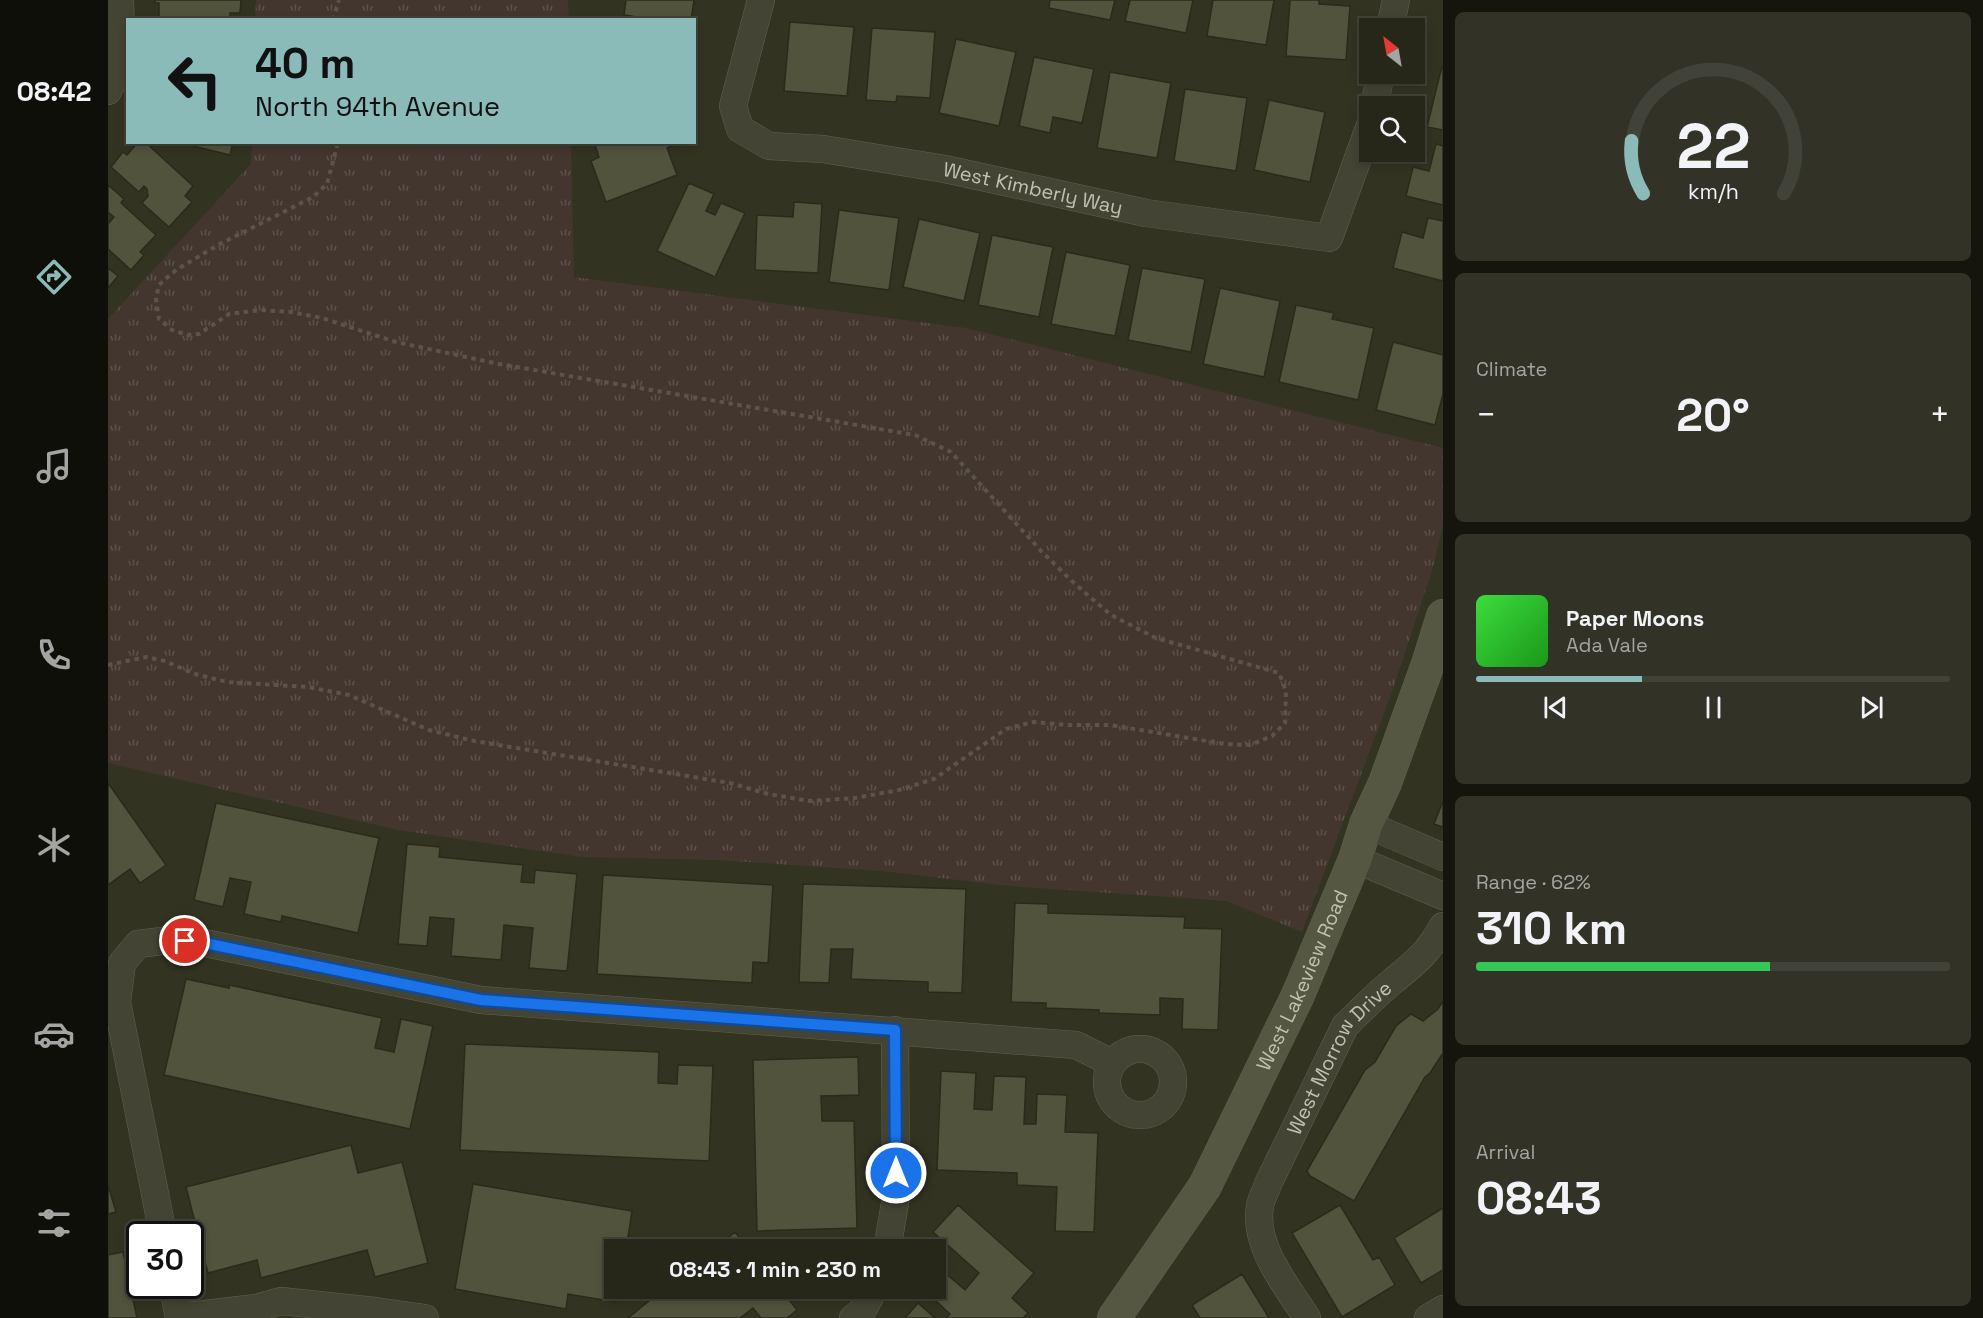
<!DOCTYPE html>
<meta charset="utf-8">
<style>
body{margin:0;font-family:"Space Grotesk",sans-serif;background:#323226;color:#f1f3f6;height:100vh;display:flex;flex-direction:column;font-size:22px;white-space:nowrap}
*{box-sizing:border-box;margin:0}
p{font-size:20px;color:#a4a5a2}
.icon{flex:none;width:33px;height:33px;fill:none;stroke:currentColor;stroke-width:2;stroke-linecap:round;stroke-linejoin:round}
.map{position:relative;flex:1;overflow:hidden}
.details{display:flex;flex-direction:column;gap:12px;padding:12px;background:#15150e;width:540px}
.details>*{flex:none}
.guide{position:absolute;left:18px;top:18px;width:570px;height:126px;border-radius:0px;box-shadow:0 3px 9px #0003,0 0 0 2px #424338;background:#8bbbb9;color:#111;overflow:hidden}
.needle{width:39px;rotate:329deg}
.tools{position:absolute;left:1251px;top:18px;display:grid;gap:12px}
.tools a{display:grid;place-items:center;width:66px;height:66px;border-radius:0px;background:#262619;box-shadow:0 3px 9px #0003,0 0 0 2px #424338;font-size:30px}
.speed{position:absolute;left:18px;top:1221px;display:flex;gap:12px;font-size:30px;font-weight:700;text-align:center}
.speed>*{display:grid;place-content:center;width:78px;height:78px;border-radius:50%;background:#262619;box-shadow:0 3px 9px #0003,0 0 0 2px #424338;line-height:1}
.speed .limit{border:3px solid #111;border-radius:9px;background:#fff;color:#111}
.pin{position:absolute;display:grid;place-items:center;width:51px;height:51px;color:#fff;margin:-26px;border:3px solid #fff;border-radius:50%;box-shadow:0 2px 6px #0007}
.me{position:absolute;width:66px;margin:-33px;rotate:0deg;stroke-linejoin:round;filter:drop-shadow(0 0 4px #0008)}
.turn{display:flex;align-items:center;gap:21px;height:126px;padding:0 30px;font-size:27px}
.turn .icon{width:78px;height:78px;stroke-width:2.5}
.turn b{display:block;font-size:42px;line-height:51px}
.big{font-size:45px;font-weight:700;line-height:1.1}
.details .widget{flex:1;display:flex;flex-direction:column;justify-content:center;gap:9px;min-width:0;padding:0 21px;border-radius:9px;background:#323226}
.details .dial{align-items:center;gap:0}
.dial svg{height:156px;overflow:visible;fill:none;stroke:#424338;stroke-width:7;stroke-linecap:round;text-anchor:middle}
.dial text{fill:#f1f3f6;stroke:none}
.song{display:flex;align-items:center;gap:18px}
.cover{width:72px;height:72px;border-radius:9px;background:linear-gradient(135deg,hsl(120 70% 55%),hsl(120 70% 35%))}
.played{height:6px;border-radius:3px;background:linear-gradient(90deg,#8bbbb9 35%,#424338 35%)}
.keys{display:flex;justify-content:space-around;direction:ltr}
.heat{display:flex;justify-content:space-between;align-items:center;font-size:33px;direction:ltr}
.charge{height:9px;border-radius:4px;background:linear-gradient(90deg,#34c759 62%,#424338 0)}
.trip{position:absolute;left:496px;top:1239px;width:342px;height:60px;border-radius:0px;background:#262619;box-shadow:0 3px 9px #0003,0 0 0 2px #424338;font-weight:700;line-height:60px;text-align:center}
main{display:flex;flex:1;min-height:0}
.menu{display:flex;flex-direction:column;width:108px;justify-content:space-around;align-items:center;background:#0f0f0a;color:#a4a5a2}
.menu .icon{width:42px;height:42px}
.menu .selected{color:#8bbbb9}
.menu b{font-size:27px;color:#f1f3f6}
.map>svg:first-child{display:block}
</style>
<main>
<nav class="menu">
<b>08:42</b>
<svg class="icon selected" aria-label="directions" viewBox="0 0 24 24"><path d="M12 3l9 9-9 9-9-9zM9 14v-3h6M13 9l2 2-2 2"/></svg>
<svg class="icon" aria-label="music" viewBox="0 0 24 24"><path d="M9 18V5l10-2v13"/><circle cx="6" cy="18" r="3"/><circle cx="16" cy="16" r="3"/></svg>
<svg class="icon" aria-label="phone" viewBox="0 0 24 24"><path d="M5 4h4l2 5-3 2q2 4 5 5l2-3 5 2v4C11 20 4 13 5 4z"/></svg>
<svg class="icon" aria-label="climate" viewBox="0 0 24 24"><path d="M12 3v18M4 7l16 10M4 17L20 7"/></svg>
<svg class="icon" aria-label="car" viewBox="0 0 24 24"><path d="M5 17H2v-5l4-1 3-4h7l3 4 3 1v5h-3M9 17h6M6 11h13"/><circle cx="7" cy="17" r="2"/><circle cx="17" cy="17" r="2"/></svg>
<svg class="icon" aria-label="filters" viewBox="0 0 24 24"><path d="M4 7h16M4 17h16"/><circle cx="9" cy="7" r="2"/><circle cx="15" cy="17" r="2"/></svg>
</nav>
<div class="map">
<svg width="1335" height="1318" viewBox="0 0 1335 1318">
<defs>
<pattern id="grass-tufts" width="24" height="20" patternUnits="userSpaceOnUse" patternTransform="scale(1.5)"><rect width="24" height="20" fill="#43362f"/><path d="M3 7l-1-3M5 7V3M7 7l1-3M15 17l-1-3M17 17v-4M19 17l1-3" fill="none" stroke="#5c514b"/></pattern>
</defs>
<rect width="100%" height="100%" fill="#323321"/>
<!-- grass -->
<path fill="url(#grass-tufts)" d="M 148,0 L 460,0 L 461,19 L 147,19 Z
M 144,142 L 463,143 L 466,277 L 858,328 L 1335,448 L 1335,527 L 1323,574 L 1285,689 L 1194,932 L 1118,901 L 901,886 L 774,871 L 609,860 L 473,857 L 290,830 L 0,763 L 0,319 L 143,164 Z"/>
<!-- building -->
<path fill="#52533d" stroke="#2a2b1b" stroke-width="1.5" d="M 47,0 L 133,0 L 132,13 L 122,13 L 122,20 L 51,20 L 51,3 L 47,3 Z
M 518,0 L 586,0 L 583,20 L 549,20 L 516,15 Z
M 942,0 L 1007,0 L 1002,20 L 941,8 Z
M 1022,0 L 1085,0 L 1078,33 L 1017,21 Z
M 1105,0 L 1166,0 L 1158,45 L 1099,36 Z
M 1182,0 L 1211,0 L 1211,4 L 1242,6 L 1238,60 L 1178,56 Z
M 682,22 L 746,27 L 739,96 L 676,91 Z
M 764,28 L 827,32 L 822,98 L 789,96 L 788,102 L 758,100 Z
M 848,39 L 908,52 L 891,126 L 831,113 Z
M 926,57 L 986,69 L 974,123 L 945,117 L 942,133 L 911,126 Z
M 1334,66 L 1335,67 L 1335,130 L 1319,127 Z
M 1002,72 L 1063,83 L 1049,158 L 989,148 Z
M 1077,89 L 1139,98 L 1128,171 L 1066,161 Z
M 1161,100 L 1217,112 L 1202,182 L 1146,170 Z
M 30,142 L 37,142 L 85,186 L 77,196 L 84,202 L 61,227 L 34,203 L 40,196 L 39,189 L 36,186 L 31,192 L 3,167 L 15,152 L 19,155 Z
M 86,142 L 125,142 L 122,155 L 85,146 Z
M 486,142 L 565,142 L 566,145 L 559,148 L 569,175 L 498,202 L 483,161 L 491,157 Z
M 1328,144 L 1335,146 L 1335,205 L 1298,196 L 1305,167 L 1321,171 Z
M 581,183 L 606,194 L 598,211 L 607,215 L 613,203 L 637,213 L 607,277 L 549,251 Z
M 0,185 L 16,199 L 13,203 L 48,235 L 32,252 L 36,255 L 23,270 L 0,249 L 0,224 L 6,217 L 0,212 Z
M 686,202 L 714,204 L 710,273 L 647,270 L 649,215 L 685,217 Z
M 731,210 L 791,218 L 781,290 L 721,282 Z
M 1320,218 L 1335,221 L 1335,281 L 1285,268 L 1294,232 L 1315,238 Z
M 811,219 L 872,233 L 856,301 L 795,287 Z
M 884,235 L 945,247 L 931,317 L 870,305 Z
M 958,252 L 1022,265 L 1007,336 L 943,324 Z
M 0,268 L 10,276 L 0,288 Z
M 1034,268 L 1097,279 L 1083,352 L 1020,340 Z
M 1112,288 L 1172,301 L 1156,377 L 1095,364 Z
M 1188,305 L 1226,313 L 1224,319 L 1266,328 L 1250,400 L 1171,382 Z
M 1285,342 L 1335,355 L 1335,394 L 1327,425 L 1268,410 Z
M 0,783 L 58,865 L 32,883 L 22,869 L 0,885 Z
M 1335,801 L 1335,827 L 1326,824 Z
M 108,803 L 271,838 L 250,933 L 174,916 L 173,922 L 136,914 L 143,882 L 122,878 L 115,907 L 86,900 Z
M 299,844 L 332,847 L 331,857 L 415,865 L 413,882 L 426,883 L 427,870 L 469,874 L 459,971 L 421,968 L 425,928 L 396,925 L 393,960 L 343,956 L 346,919 L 322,917 L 319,946 L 290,944 Z
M 495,875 L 665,885 L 660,963 L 645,962 L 644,983 L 489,974 Z
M 695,884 L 858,889 L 854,993 L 820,992 L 820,982 L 743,979 L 745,949 L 723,949 L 721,983 L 691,982 Z
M 907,903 L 940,904 L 940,913 L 1077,917 L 1076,928 L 1114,929 L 1110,1030 L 1074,1029 L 1075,999 L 1052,998 L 1052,1015 L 991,1013 L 991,1010 L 938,1008 L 938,1003 L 903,1002 Z
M 78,979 L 121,988 L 121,985 L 274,1018 L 267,1048 L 286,1052 L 293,1019 L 325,1026 L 302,1129 L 56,1075 Z
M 1335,1001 L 1335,1053 L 1322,1073 L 1317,1077 L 1246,1201 L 1202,1176 L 1199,1171 L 1257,1070 L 1267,1062 L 1288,1026 L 1303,1014 L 1315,1021 L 1330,1009 Z
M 357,1044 L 551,1052 L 550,1083 L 569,1084 L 570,1065 L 605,1066 L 601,1161 L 352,1150 Z
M 750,1057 L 751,1095 L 713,1096 L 714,1121 L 746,1121 L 749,1228 L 649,1231 L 645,1060 Z
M 833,1071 L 868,1073 L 866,1109 L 884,1110 L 886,1076 L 918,1077 L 916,1124 L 928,1124 L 929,1094 L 959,1095 L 957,1132 L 990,1133 L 986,1232 L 947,1231 L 949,1187 L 909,1185 L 909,1173 L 829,1170 Z
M 243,1145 L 250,1173 L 294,1162 L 320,1263 L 267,1277 L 259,1250 L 153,1278 L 149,1260 L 100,1273 L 78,1187 Z
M 365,1184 L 524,1211 L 518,1250 L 507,1250 L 507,1288 L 511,1288 L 508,1302 L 460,1294 L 458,1309 L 347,1289 Z
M 0,1185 L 8,1212 L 0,1214 Z
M 850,1205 L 926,1273 L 904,1298 L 920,1313 L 915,1318 L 838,1318 L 842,1314 L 814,1288 L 828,1288 L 829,1266 L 857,1290 L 871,1273 L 825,1232 Z
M 1232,1205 L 1265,1260 L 1271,1257 L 1287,1285 L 1234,1317 L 1184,1233 Z
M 1335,1208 L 1335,1270 L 1313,1283 L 1286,1238 Z
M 627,1232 L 641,1250 L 605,1250 Z
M 15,1252 L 29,1318 L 0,1318 L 0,1255 Z
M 1134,1274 L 1161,1318 L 1092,1318 L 1084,1305 Z
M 557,1288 L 672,1288 L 689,1310 L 679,1318 L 653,1318 L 645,1308 L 632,1318 L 520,1318 Z
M 810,1303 L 827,1318 L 797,1318 Z"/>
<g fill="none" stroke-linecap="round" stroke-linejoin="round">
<defs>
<g id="street">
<path id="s1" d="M 653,0 L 625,106 L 632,129 L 661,146 L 715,149 L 837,169 L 1038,213 L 1221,238 L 1262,125"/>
<path d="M 1282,28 L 1288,0"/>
<path d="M 0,91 C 15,64 13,30 12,0"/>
<path d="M 1266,106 L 1273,74"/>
<path d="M 1258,824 L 1335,857"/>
<path d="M 1247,859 L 1335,896"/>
<circle cx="1032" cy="1082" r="33"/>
<path d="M 55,1234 L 9,1002 L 14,963 L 30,944 L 62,940 L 92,942 L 373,1000 L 968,1045 L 1004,1063"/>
<path d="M 779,1250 L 788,1197 L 787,1030"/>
<path d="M 65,1286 L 71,1318"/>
<path d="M 71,1317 L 148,1308 L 173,1301 L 267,1311 L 317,1318"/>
<path d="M 745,1318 L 754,1311 L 767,1288"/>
<path id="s2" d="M 1199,1318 C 1179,1286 1145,1247 1152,1206 C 1153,1199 1158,1191 1160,1184 L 1237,1026 C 1252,1011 1268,995 1285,981 C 1308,962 1320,953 1335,926"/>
<path d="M 1320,1318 L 1335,1309"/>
</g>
<g id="secondary">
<path id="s3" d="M 1006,1318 L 1097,1186 L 1190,995 L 1247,859 L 1258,824 L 1277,783 L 1320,664 L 1335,616"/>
</g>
</defs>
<!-- street casing -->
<use href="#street" stroke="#616251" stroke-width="28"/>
<!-- secondary casing -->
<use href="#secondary" stroke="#616251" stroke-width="34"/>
<!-- path -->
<path stroke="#5b5449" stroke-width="4" stroke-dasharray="4.5 4.5" stroke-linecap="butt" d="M 225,20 L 231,0
M 0,665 L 38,657 L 57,661 L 87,674 L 119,682 L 200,687 L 241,695 L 321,730 L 366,741 L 622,783 L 660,794 L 702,801 L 747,798 L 791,790 L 826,779 L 898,729 L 925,722 L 961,725 L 1002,725 L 1117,744 L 1142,745 L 1164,736 L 1177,723 L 1178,691 L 1171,673 L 1048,638 L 1003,615 L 967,584 L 934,552 L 843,452 L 807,435 L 391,364 L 288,342 L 214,318 L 183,312 L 153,310 L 121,314 L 91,334 L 80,335 L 64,330 L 51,319 L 48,299 L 51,285 L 68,270 L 110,245 L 205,197 L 219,184 L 230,142"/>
<!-- street -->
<use href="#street" stroke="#434434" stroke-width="27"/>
<!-- secondary -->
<use href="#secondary" stroke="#555742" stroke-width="33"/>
</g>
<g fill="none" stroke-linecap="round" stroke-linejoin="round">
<defs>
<path id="route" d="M 77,941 L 92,942 L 373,1000 L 787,1030 L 788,1173"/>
</defs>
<!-- route casing -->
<use href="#route" stroke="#114b97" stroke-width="15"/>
<!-- route -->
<use href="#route" stroke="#1a73e8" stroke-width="10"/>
</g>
<g text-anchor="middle" stroke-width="5" stroke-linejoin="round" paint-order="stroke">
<!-- street labels -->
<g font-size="20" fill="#c0c1ae" stroke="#282919">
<text dy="7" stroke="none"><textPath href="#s1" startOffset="435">West Kimberly Way</textPath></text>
<text dy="7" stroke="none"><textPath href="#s3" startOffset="388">West Lakeview Road</textPath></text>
<text dy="7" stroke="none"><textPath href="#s2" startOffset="294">West Morrow Drive</textPath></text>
</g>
</g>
</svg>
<div class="tools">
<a><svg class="needle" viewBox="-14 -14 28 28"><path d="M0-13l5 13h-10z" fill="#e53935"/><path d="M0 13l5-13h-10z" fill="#a4a5a2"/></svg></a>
<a><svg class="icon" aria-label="search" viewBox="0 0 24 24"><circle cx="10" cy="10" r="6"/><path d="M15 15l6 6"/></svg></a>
</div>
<div class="speed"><div class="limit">30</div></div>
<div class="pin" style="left:77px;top:941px;background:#d93025"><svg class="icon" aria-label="arrive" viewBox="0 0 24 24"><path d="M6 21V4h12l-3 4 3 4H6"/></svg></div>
<svg class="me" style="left:788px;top:1173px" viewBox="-20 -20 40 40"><circle r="17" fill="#1a73e8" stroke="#fff" stroke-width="3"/><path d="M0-11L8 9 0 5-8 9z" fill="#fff"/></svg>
<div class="trip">08:43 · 1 min · 230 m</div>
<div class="guide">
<div class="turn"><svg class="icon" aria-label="left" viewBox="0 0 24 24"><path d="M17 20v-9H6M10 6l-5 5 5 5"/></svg><div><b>40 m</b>North 94th Avenue</div></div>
</div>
</div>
<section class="details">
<div class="widget dial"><svg viewBox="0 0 100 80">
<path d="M14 69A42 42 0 1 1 86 69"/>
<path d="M14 69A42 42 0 0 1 8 42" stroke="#8bbbb9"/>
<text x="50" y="56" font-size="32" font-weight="700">22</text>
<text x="50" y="72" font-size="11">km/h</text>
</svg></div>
<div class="widget"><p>Climate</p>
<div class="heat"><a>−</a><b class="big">20°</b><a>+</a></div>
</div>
<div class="widget">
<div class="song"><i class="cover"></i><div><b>Paper Moons</b><p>Ada Vale</p></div></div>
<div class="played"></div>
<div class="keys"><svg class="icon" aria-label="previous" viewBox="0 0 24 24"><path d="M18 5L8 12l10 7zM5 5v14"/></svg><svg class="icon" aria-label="pause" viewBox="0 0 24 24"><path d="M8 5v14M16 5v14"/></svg><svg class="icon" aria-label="next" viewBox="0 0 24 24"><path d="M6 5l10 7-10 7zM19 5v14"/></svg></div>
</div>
<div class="widget"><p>Range · 62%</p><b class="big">310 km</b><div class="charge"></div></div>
<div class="widget"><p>Arrival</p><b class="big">08:43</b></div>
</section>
</main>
